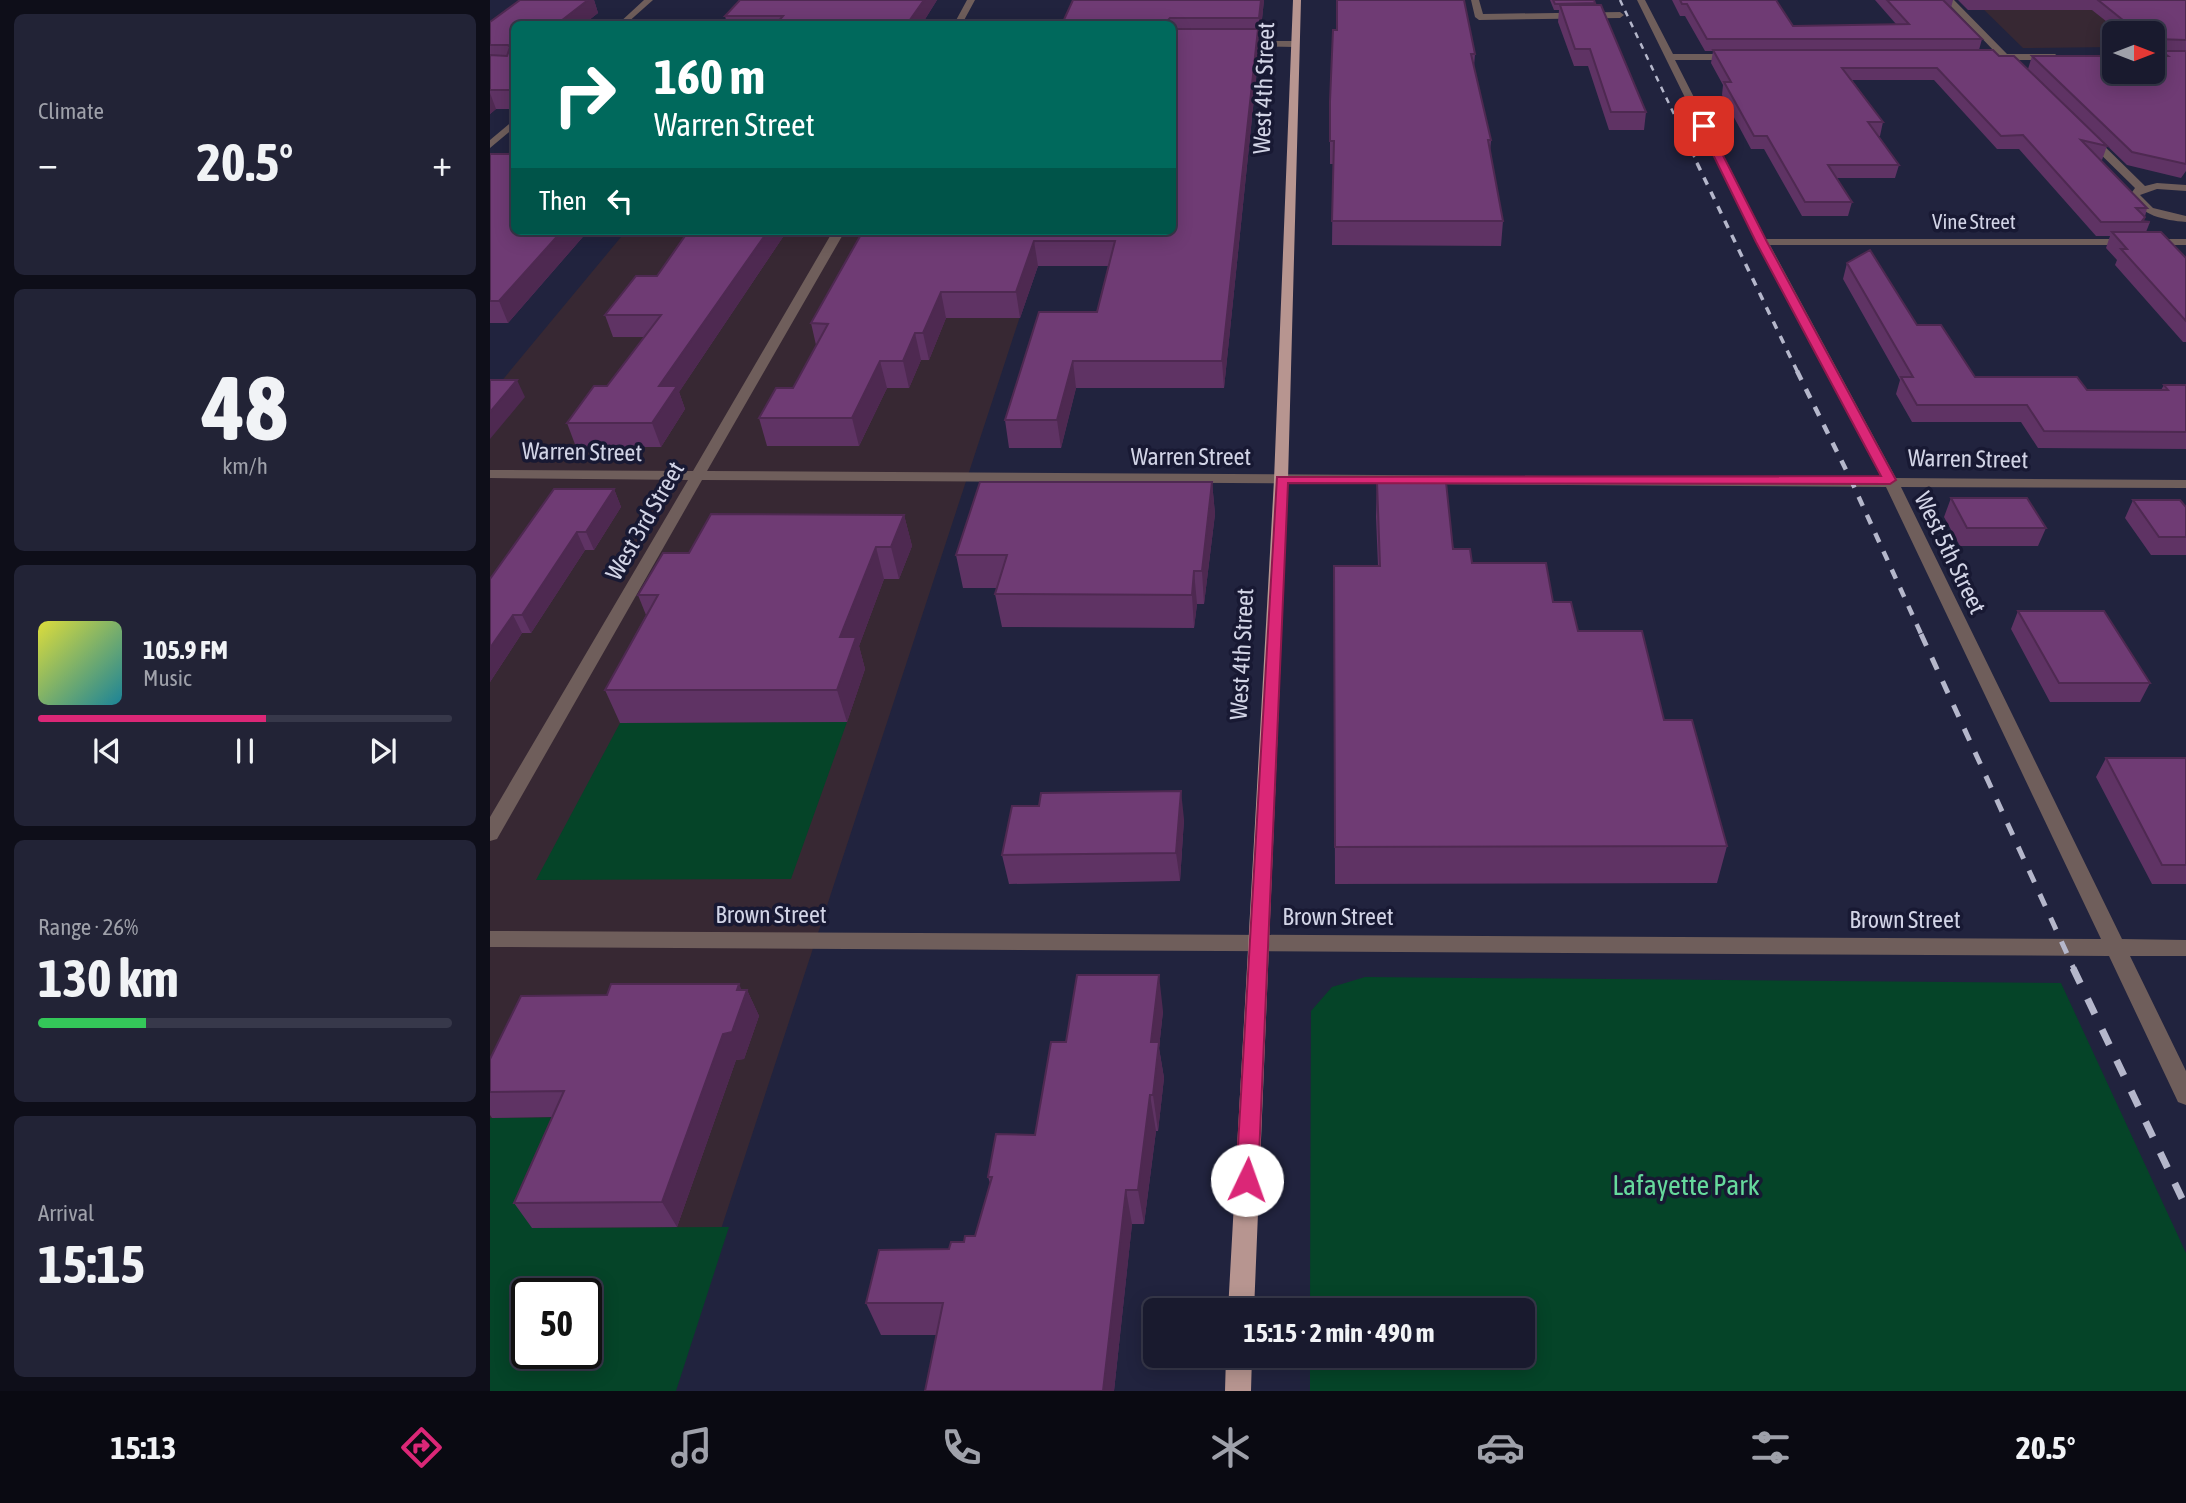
<!DOCTYPE html>
<meta charset="utf-8">
<style>
body{margin:0;font-family:"Asap Condensed",sans-serif;background:#222336;color:#f1f3f6;height:100vh;display:flex;flex-direction:column;font-size:26px;white-space:nowrap}
*{box-sizing:border-box;margin:0}
p{font-size:23px;color:#9fa1aa}
.icon{flex:none;width:38px;height:38px;fill:none;stroke:currentColor;stroke-width:2;stroke-linecap:round;stroke-linejoin:round}
.map{position:relative;flex:1;overflow:hidden}
.drawer{display:flex;flex-direction:column;gap:14px;padding:14px;background:#0e0e19;width:490px}
.drawer>*{flex:none}
.top-card{position:absolute;left:21px;top:21px;width:665px;height:214px;border-radius:10px;box-shadow:0 4px 18px #0003,0 0 0 2px #37384a;background:#00695c;color:#fff;overflow:hidden}
.needle{width:46px;rotate:90deg}
.controls{position:absolute;left:1612px;top:21px;display:grid;gap:14px}
.controls a{display:grid;place-items:center;width:63px;height:63px;border-radius:10px;background:#191a2e;box-shadow:0 4px 18px #0003,0 0 0 2px #37384a;font-size:35px}
.speed{position:absolute;left:21px;top:1278px;display:flex;gap:14px;font-size:35px;font-weight:700;text-align:center}
.speed>*{display:grid;place-content:center;width:91px;height:91px;border-radius:50%;background:#191a2e;box-shadow:0 4px 18px #0003,0 0 0 2px #37384a;line-height:1}
.speed .limit{border:4px solid #111;border-radius:10px;background:#fff;color:#111}
.pin{position:absolute;display:grid;place-items:center;width:60px;height:60px;color:#fff;margin:-30px;border-radius:14px;box-shadow:0 4px 10px #0006}
.me{position:absolute;width:77px;margin:-38px;rotate:3deg;stroke-linejoin:round;filter:drop-shadow(0 0 5px #0008)}
.turn{display:flex;align-items:center;gap:24px;height:147px;padding:0 28px;font-size:32px}
.turn .icon{width:91px;height:91px;stroke-width:2.5}
.turn b{display:block;font-size:49px;line-height:60px}
.then{display:flex;align-items:center;height:66px;padding:0 28px;background:#0003;gap:14px;font-size:26px}
.big{font-size:52px;font-weight:700;line-height:1.1}
.drawer .tile{flex:1;display:flex;flex-direction:column;justify-content:center;gap:10px;min-width:0;padding:0 24px;border-radius:10px;background:#222336}
.drawer .dial{align-items:center;gap:0}
.dial b{font-size:91px;line-height:1}
.song{display:flex;align-items:center;gap:21px}
.cover{width:84px;height:84px;border-radius:10px;background:linear-gradient(135deg,hsl(60 70% 55%),hsl(190 70% 35%))}
.played{height:7px;border-radius:4px;background:linear-gradient(90deg,#db2777 55%,#37384a 55%)}
.keys{display:flex;justify-content:space-around;direction:ltr}
.heat{display:flex;justify-content:space-between;align-items:center;font-size:38px;direction:ltr}
.charge{height:10px;border-radius:5px;background:linear-gradient(90deg,#34c759 26%,#37384a 0)}
.trip{position:absolute;left:653px;top:1298px;width:392px;height:70px;border-radius:10px;background:#191a2e;box-shadow:0 4px 18px #0003,0 0 0 2px #37384a;font-weight:700;line-height:70px;text-align:center}
.tab-bar{display:flex;height:112px;justify-content:space-around;align-items:center;background:#0a0a12;color:#9fa1aa}
.tab-bar .icon{width:49px;height:49px}
.tab-bar .selected{color:#db2777}
.tab-bar b{font-size:32px;color:#f1f3f6}
main{display:flex;flex:1;min-height:0}
.map>svg:first-child{display:block}
</style>
<main>
<section class="drawer">
<div class="tile"><p>Climate</p>
<div class="heat"><a>−</a><b class="big">20.5°</b><a>+</a></div>
</div>
<div class="tile dial"><b>48</b><p>km/h</p></div>
<div class="tile">
<div class="song"><i class="cover"></i><div><b>105.9 FM</b><p>Music</p></div></div>
<div class="played"></div>
<div class="keys"><svg class="icon" aria-label="previous" viewBox="0 0 24 24"><path d="M18 5L8 12l10 7zM5 5v14"/></svg><svg class="icon" aria-label="pause" viewBox="0 0 24 24"><path d="M8 5v14M16 5v14"/></svg><svg class="icon" aria-label="next" viewBox="0 0 24 24"><path d="M6 5l10 7-10 7zM19 5v14"/></svg></div>
</div>
<div class="tile"><p>Range · 26%</p><b class="big">130 km</b><div class="charge"></div></div>
<div class="tile"><p>Arrival</p><b class="big">15:15</b></div>
</section>
<div class="map">
<svg width="1696" height="1391" viewBox="0 0 1696 1391">
<rect width="100%" height="100%" fill="#21233e"/>
<!-- commercial -->
<path fill="#372833" fill-rule="evenodd" d="M 1484,0 L 1616,0 L 1657,33 L 1624,33 L 1624,47 L 1533,48 Z
M 136,231 L 558,231 L 178,1391 L 0,1391 L 0,395 ZM 37,1293 L 96,1293 L 96,1353 L 37,1353 Z"/>
<!-- green -->
<path fill="#054428" fill-rule="evenodd" d="M 357,722 L 301,879 L 46,880 L 130,723 Z
M 875,977 L 1571,983 L 1696,1253 L 1696,1391 L 820,1391 L 820,1356 L 1032,1356 L 1032,1311 L 820,1311 L 821,1011 L 842,987 Z
M 90,1117 L 43,1228 L 239,1227 L 186,1391 L 0,1391 L 0,1118 ZM 37,1293 L 96,1293 L 96,1353 L 37,1353 Z"/>
<g fill="none" stroke-linecap="round" stroke-linejoin="round">
<!-- minor -->
<path fill="#6f5e5b" fill-rule="evenodd" d="M 154,0 L 163,0 L 136,24 L 128,24 Z
M 477,0 L 485,0 L 472,24 L 464,24 Z
M 981,0 L 989,0 L 993,14 L 1130,12 L 1134,15 L 1130,18 L 989,20 L 985,17 Z
M 1147,0 L 1155,0 L 1183,54 L 1246,54 L 1250,57 L 1246,60 L 1185,60 L 1276,239 L 1696,239 L 1696,245 L 1280,245 L 1406,478 L 1696,480 L 1696,488 L 1411,487 L 1632,939 L 1696,940 L 1696,956 L 1640,956 L 1696,1071 L 1696,1105 L 1688,1102 L 1619,956 L 0,947 L 0,931 L 1611,939 L 1396,487 L 212,480 L 7,839 L 0,841 L 0,817 L 198,480 L 0,478 L 0,470 L 203,471 L 343,231 L 355,231 L 217,471 L 1392,478 L 1266,242 Z
M 1455,0 L 1464,0 L 1517,54 L 1565,54 L 1569,57 L 1565,60 L 1522,60 L 1518,63 L 1499,59 L 1499,55 L 1507,54 Z
M 745,41 L 805,41 L 809,44 L 805,47 L 742,46 L 742,42 Z
M 24,120 L 24,128 L 0,148 L 0,140 Z
M 1595,135 L 1603,135 L 1655,186 L 1667,183 L 1696,185 L 1696,191 L 1667,189 L 1650,195 L 1663,208 L 1696,216 L 1696,222 C 1674,220 1651,216 1640,195 L 1645,188 L 1595,139 Z"/>
<!-- major -->
<path fill="#b79590" fill-rule="evenodd" d="M 803,0 L 811,0 L 798,480 L 764,1311 L 738,1311 L 784,480 Z
M 736,1356 L 762,1356 L 761,1391 L 735,1391 Z"/>
<!-- rail-far4 -->
<path stroke="#b5b7cb" stroke-width="2.5" stroke-dasharray="6 6" stroke-linecap="butt" d="M 1130,0 L 1208,165"/>
<!-- rail-far3 -->
<path stroke="#b5b7cb" stroke-width="3.5" stroke-dasharray="8 8" stroke-linecap="butt" d="M 1207,163 L 1308,373"/>
<!-- rail-far2 -->
<path stroke="#b5b7cb" stroke-width="4.5" stroke-dasharray="10 10" stroke-linecap="butt" d="M 1307,371 L 1361,480 L 1432,636"/>
<!-- rail-far1 -->
<path stroke="#b5b7cb" stroke-width="5" stroke-dasharray="13 13" stroke-linecap="butt" d="M 1431,634 L 1584,969"/>
<!-- rail -->
<path stroke="#b5b7cb" stroke-width="7" stroke-dasharray="17 17" stroke-linecap="butt" d="M 1583,968 L 1696,1207"/>
</g>
<!-- wall -->
<path fill="#5f3364" d="M 30,0 L 104,0 L 108,13 L 94,24 L 24,24 L 24,109 L 6,109 L 0,114 L 0,22 Z
M 447,0 L 432,24 L 237,24 L 235,16 Z
M 583,0 L 774,0 L 770,38 L 768,38 L 769,50 L 734,388 L 586,388 L 571,448 L 519,448 L 515,420 L 607,312 L 619,266 L 548,266 L 530,318 L 456,318 L 439,360 L 431,360 L 419,388 L 397,388 L 369,446 L 277,446 L 269,418 L 303,388 L 326,345 L 321,323 L 373,231 L 682,231 L 682,24 L 572,24 Z
M 1060,0 L 1104,0 L 1105,5 L 1156,112 L 1154,130 L 1119,130 L 1098,66 L 1084,66 L 1068,22 L 1069,10 L 1064,10 Z
M 1182,0 L 1286,0 L 1303,26 L 1406,24 L 1385,0 L 1463,0 L 1461,8 L 1492,39 L 1489,50 L 1509,56 L 1617,146 L 1612,160 L 1609,159 L 1657,208 L 1654,221 L 1660,222 L 1656,232 L 1696,258 L 1696,342 L 1693,342 L 1625,265 L 1627,260 L 1616,248 L 1620,236 L 1606,236 L 1529,149 L 1507,149 L 1444,80 L 1362,80 L 1393,122 L 1390,136 L 1388,136 L 1409,165 L 1405,178 L 1347,178 L 1362,202 L 1358,216 L 1312,216 L 1274,149 L 1261,149 L 1232,95 L 1233,85 L 1221,63 L 1223,51 L 1215,51 L 1195,16 L 1190,16 Z
M 1468,0 L 1696,0 L 1696,171 L 1691,178 L 1637,165 L 1538,69 L 1542,56 L 1668,56 L 1670,52 L 1662,51 L 1662,33 L 1631,33 L 1602,10 L 1478,10 Z
M 847,30 L 985,54 L 984,67 L 1001,140 L 1000,152 L 1013,221 L 1011,246 L 842,245 L 843,164 L 840,164 L 840,141 Z
M 0,154 L 19,154 L 24,231 L 98,231 L 18,323 L 0,323 Z
M 220,231 L 297,231 L 189,392 L 195,409 L 171,447 L 86,447 L 77,423 L 117,386 L 154,337 L 123,337 L 115,315 L 167,276 L 217,236 Z
M 1357,263 L 1485,377 L 1597,390 L 1671,390 L 1674,385 L 1696,385 L 1696,449 L 1548,448 L 1531,422 L 1422,422 L 1406,394 L 1410,380 L 1353,279 Z
M 722,482 L 725,514 L 714,604 L 707,604 L 704,628 L 512,627 L 505,594 L 507,588 L 473,588 L 466,555 Z
M 887,482 L 982,563 L 1063,602 L 1088,631 L 1174,720 L 1237,846 L 1227,883 L 845,884 L 844,566 L 888,566 L 886,517 Z
M 124,489 L 131,507 L 104,550 L 95,550 L 41,633 L 32,633 L 0,682 L 0,579 Z
M 1461,498 L 1556,528 L 1548,546 L 1470,546 L 1454,517 Z
M 1643,500 L 1696,507 L 1696,555 L 1661,555 L 1635,518 Z
M 414,515 L 422,546 L 409,579 L 394,579 L 369,646 L 375,669 L 357,722 L 130,723 L 115,690 L 156,615 L 148,595 L 199,553 Z
M 1528,611 L 1660,683 L 1650,702 L 1560,702 L 1521,629 Z
M 1616,758 L 1696,758 L 1696,884 L 1662,884 L 1606,777 Z
M 549,806 L 694,819 L 690,881 L 519,884 L 512,855 Z
M 257,990 L 269,1016 L 254,1059 L 246,1060 L 187,1227 L 42,1228 L 24,1203 L 62,1117 L 2,1118 L 0,1115 L 0,1059 L 117,995 Z
M 673,1011 L 669,1048 L 674,1078 L 668,1131 L 666,1131 L 654,1224 L 642,1224 L 624,1391 L 435,1391 L 446,1335 L 391,1335 L 376,1303 L 459,1249 L 485,1236 L 500,1183 L 498,1177 L 545,1135 L 576,1042 Z"/>
<!-- shaded-wall -->
<path fill="#4e2951" d="M 98,0 L 104,0 L 108,13 L 94,24 L 67,24 Z
M 434,0 L 447,0 L 432,24 L 417,24 Z
M 771,0 L 774,0 L 770,38 L 769,18 Z
M 768,29 L 769,50 L 734,388 L 732,361 Z
M 0,93 L 6,109 L 0,114 Z
M 72,231 L 98,231 L 18,323 L 9,301 Z
M 278,231 L 297,231 L 189,392 L 195,409 L 171,447 L 162,423 L 169,386 Z
M 544,241 L 548,266 L 530,318 L 526,292 Z
M 451,292 L 456,318 L 439,360 L 433,333 Z
M 425,333 L 431,360 L 419,388 L 413,361 Z
M 390,361 L 397,388 L 369,446 L 362,418 Z
M 583,361 L 586,388 L 571,448 L 567,420 Z
M 27,380 L 35,397 L 0,439 L 0,412 Z
M 722,482 L 725,514 L 714,604 L 712,571 Z
M 124,489 L 131,507 L 104,550 L 96,532 Z
M 414,515 L 422,546 L 409,579 L 401,547 Z
M 87,532 L 95,550 L 41,633 L 32,615 Z
M 386,547 L 394,579 L 369,646 L 375,669 L 357,722 L 347,690 L 350,637 Z
M 704,571 L 707,604 L 704,628 L 702,595 Z
M 23,615 L 32,633 L 0,682 L 0,648 Z
M 691,791 L 694,819 L 690,881 L 686,853 Z
M 669,975 L 673,1011 L 669,1048 L 674,1078 L 668,1131 L 663,1095 L 661,1042 Z
M 249,984 L 255,997 L 257,990 L 269,1016 L 254,1059 L 246,1060 L 187,1227 L 172,1202 Z
M 660,1095 L 666,1131 L 654,1224 L 648,1190 Z
M 636,1190 L 642,1224 L 624,1391 L 613,1391 Z"/>
<!-- building -->
<path fill="#6f3b74" stroke="#4e2951" stroke-width="2" d="M 30,0 L 98,0 L 67,24 L 24,24 L 24,90 L 0,90 L 0,55 L 17,56 L 20,47 L 18,45 L 0,45 L 0,22 Z
M 250,0 L 434,0 L 417,24 L 286,24 L 293,16 L 235,16 Z
M 583,0 L 771,0 L 769,18 L 680,18 L 678,20 L 679,24 L 572,24 Z
M 847,0 L 974,0 L 985,54 L 981,54 L 1001,140 L 998,140 L 1013,221 L 842,221 L 844,141 L 840,141 L 840,101 L 843,30 L 847,30 Z
M 1063,0 L 1104,0 L 1105,3 L 1065,4 Z
M 1190,0 L 1286,0 L 1303,26 L 1419,24 L 1397,0 L 1453,0 L 1492,39 L 1217,39 L 1197,4 L 1192,4 Z
M 1608,0 L 1696,0 L 1696,40 L 1666,39 L 1664,45 L 1662,44 L 1662,33 L 1649,33 Z
M 1070,5 L 1111,5 L 1156,112 L 1121,112 L 1100,49 L 1085,49 Z
M 682,29 L 768,29 L 732,361 L 583,361 L 567,420 L 515,420 L 549,312 L 607,312 L 625,241 L 544,241 L 526,292 L 451,292 L 433,333 L 425,333 L 413,361 L 390,361 L 362,418 L 269,418 L 286,388 L 303,388 L 338,324 L 321,323 L 373,231 L 682,231 Z
M 1223,50 L 1503,50 L 1509,56 L 1524,56 L 1617,146 L 1591,140 L 1657,208 L 1646,208 L 1655,217 L 1652,221 L 1660,222 L 1611,222 L 1533,135 L 1511,136 L 1447,68 L 1352,68 L 1393,122 L 1378,122 L 1409,165 L 1338,165 L 1362,202 L 1315,202 L 1277,136 L 1264,136 L 1234,82 L 1241,82 Z
M 1671,51 L 1696,51 L 1696,164 L 1642,152 L 1542,56 L 1624,56 L 1624,72 L 1662,72 L 1662,56 L 1678,56 Z
M 24,149 L 24,231 L 72,231 L 9,301 L 0,301 L 0,154 L 19,154 Z
M 220,231 L 278,231 L 169,386 L 187,386 L 162,423 L 77,423 L 104,386 L 117,386 L 171,315 L 115,315 L 146,276 L 167,276 L 195,236 L 217,236 Z
M 1622,232 L 1671,232 L 1696,258 L 1696,321 L 1631,249 L 1637,249 Z
M 1380,250 L 1427,325 L 1451,325 L 1485,377 L 1587,377 L 1597,390 L 1678,390 L 1674,385 L 1696,385 L 1696,432 L 1554,431 L 1537,405 L 1427,405 L 1411,377 L 1423,377 L 1357,263 Z
M 0,380 L 27,380 L 0,412 Z
M 490,482 L 722,482 L 712,571 L 704,571 L 702,595 L 505,594 L 517,555 L 466,555 Z
M 887,482 L 956,482 L 963,549 L 980,549 L 982,563 L 1056,563 L 1063,602 L 1081,602 L 1088,631 L 1152,631 L 1174,720 L 1202,720 L 1237,846 L 845,847 L 844,566 L 890,566 Z
M 64,489 L 124,489 L 96,532 L 87,532 L 32,615 L 23,615 L 0,648 L 0,579 Z
M 1461,498 L 1537,498 L 1556,528 L 1477,528 Z
M 1643,500 L 1690,500 L 1696,507 L 1696,537 L 1669,537 Z
M 221,514 L 414,515 L 401,547 L 386,547 L 350,637 L 366,637 L 347,690 L 115,690 L 168,595 L 148,595 L 173,553 L 199,553 Z
M 1528,611 L 1614,611 L 1660,683 L 1569,683 Z
M 1616,758 L 1696,758 L 1696,865 L 1672,865 Z
M 691,791 L 686,853 L 512,855 L 522,806 L 549,806 L 551,793 Z
M 587,975 L 669,975 L 661,1042 L 669,1042 L 663,1095 L 660,1095 L 648,1190 L 636,1190 L 613,1391 L 435,1391 L 453,1303 L 376,1303 L 389,1250 L 459,1249 L 461,1242 L 474,1242 L 475,1236 L 485,1236 L 502,1177 L 498,1177 L 506,1134 L 545,1135 L 561,1042 L 576,1042 Z
M 121,984 L 249,984 L 247,990 L 257,990 L 242,1032 L 233,1034 L 172,1202 L 24,1203 L 74,1091 L 0,1092 L 0,1059 L 31,996 L 117,995 Z"/>
<!-- route -->
<path fill="#db2777" stroke="#8e194d" stroke-width="2" d="M 1214,124 L 1218,126 L 1277,242 L 1406,480 L 1400,484 L 798,483 L 768,1180 L 764,1187 L 757,1189 L 749,1187 L 746,1180 L 787,477 L 1391,476 L 1266,242 L 1209,126 Z"/>
<g text-anchor="middle" stroke-width="7" stroke-linejoin="round" paint-order="stroke">
<!-- far-street labels -->
<g font-size="21" fill="#d2d4e6" stroke="#181933">
<text x="1484" y="229">Vine Street</text>
</g>
<!-- street labels -->
<g font-size="24" fill="#d2d4e6" stroke="#181933">
<text transform="translate(774 88) rotate(-88)" y="8">West 4th Street</text>
<text transform="translate(92 452) rotate(1)" y="8">Warren Street</text>
<text x="701" y="465">Warren Street</text>
<text transform="translate(1478 459) rotate(1)" y="8">Warren Street</text>
<text transform="translate(155 521) rotate(-60)" y="8">West 3rd Street</text>
<text transform="translate(1460 553) rotate(64)" y="8">West 5th Street</text>
<text transform="translate(752 654) rotate(-87)" y="8">West 4th Street</text>
<text x="281" y="923">Brown Street</text>
<text x="848" y="925">Brown Street</text>
<text x="1415" y="928">Brown Street</text>
</g>
<!-- near-park labels -->
<g font-size="28" fill="#66d99c" stroke="#181933">
<text x="1196" y="1195">Lafayette Park</text>
</g>
</g>
</svg>
<div class="controls">
<a><svg class="needle" viewBox="-14 -14 28 28"><path d="M0-13l5 13h-10z" fill="#e53935"/><path d="M0 13l5-13h-10z" fill="#9fa1aa"/></svg></a>
</div>
<div class="speed"><div class="limit">50</div></div>
<div class="pin" style="left:1214px;top:126px;background:#d93025"><svg class="icon" aria-label="arrive" viewBox="0 0 24 24"><path d="M6 21V4h12l-3 4 3 4H6"/></svg></div>
<svg class="me" style="left:757px;top:1180px" viewBox="-20 -20 40 40"><circle r="19" fill="#fff"/><path d="M0-13L10 11 0 6-10 11z" fill="#db2777"/></svg>
<div class="trip">15:15 · 2 min · 490 m</div>
<div class="top-card">
<div class="turn"><svg class="icon" aria-label="right" viewBox="0 0 24 24"><path d="M7 20v-9h11M14 6l5 5-5 5"/></svg><div><b>160 m</b>Warren Street</div></div>
<div class="then">Then<svg class="icon" aria-label="left" viewBox="0 0 24 24"><path d="M17 20v-9H6M10 6l-5 5 5 5"/></svg></div>
</div>
</div>
</main>
<nav class="tab-bar">
<b>15:13</b>
<svg class="icon selected" aria-label="directions" viewBox="0 0 24 24"><path d="M12 3l9 9-9 9-9-9zM9 14v-3h6M13 9l2 2-2 2"/></svg>
<svg class="icon" aria-label="music" viewBox="0 0 24 24"><path d="M9 18V5l10-2v13"/><circle cx="6" cy="18" r="3"/><circle cx="16" cy="16" r="3"/></svg>
<svg class="icon" aria-label="phone" viewBox="0 0 24 24"><path d="M5 4h4l2 5-3 2q2 4 5 5l2-3 5 2v4C11 20 4 13 5 4z"/></svg>
<svg class="icon" aria-label="climate" viewBox="0 0 24 24"><path d="M12 3v18M4 7l16 10M4 17L20 7"/></svg>
<svg class="icon" aria-label="car" viewBox="0 0 24 24"><path d="M5 17H2v-5l4-1 3-4h7l3 4 3 1v5h-3M9 17h6M6 11h13"/><circle cx="7" cy="17" r="2"/><circle cx="17" cy="17" r="2"/></svg>
<svg class="icon" aria-label="filters" viewBox="0 0 24 24"><path d="M4 7h16M4 17h16"/><circle cx="9" cy="7" r="2"/><circle cx="15" cy="17" r="2"/></svg>
<b>20.5°</b>
</nav>
